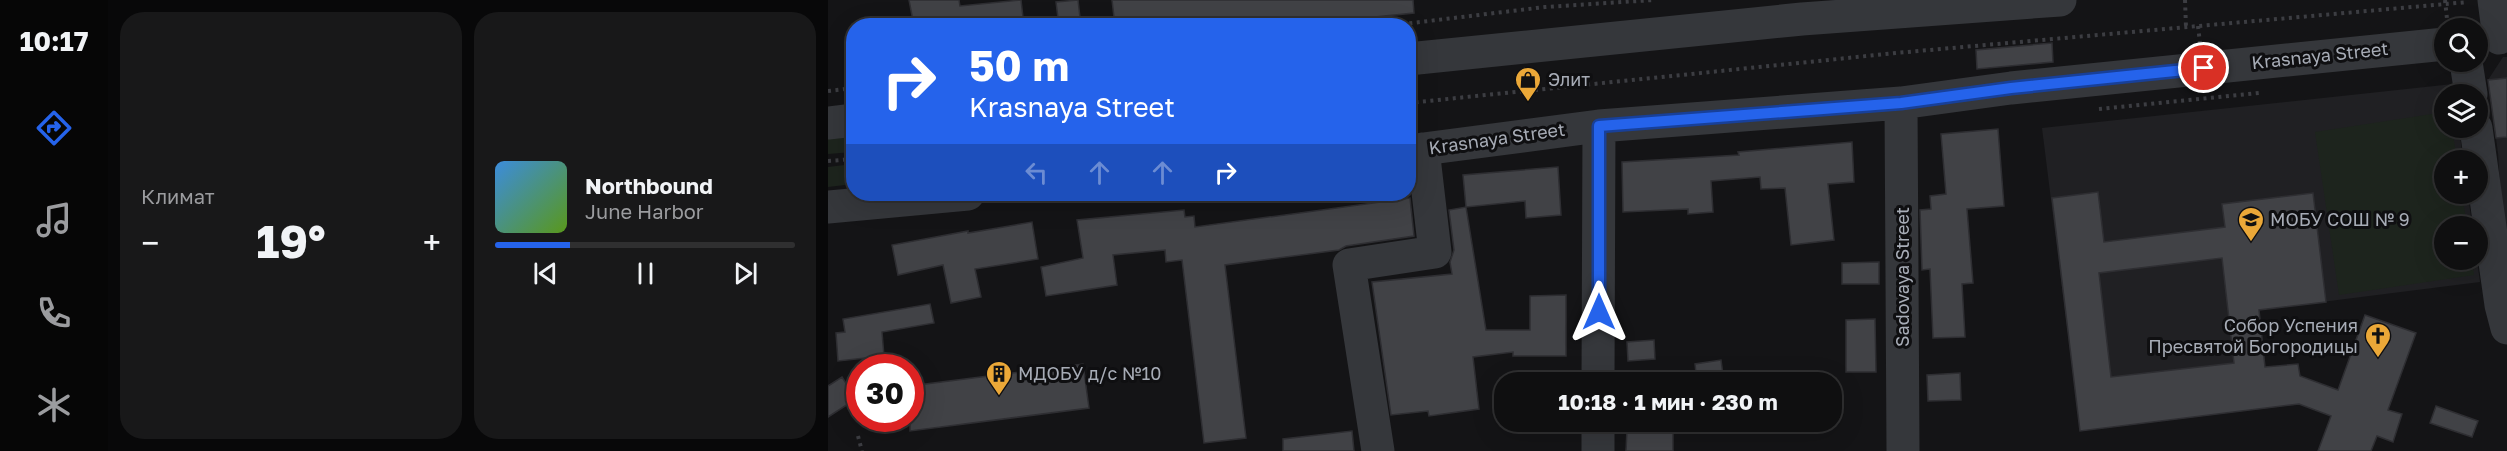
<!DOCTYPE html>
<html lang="ru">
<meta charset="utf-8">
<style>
body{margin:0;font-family:"Golos Text",sans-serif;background:#181819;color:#f1f3f6;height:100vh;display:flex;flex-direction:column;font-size:22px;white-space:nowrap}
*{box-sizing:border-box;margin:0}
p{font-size:20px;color:#9b9c9f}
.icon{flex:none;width:33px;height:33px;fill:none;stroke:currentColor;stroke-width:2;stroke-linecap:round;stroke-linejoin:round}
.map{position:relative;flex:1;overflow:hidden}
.sheet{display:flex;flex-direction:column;gap:12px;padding:12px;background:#080809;width:720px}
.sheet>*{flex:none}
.top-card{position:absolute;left:18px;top:18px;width:570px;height:183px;border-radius:24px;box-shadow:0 6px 24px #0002,0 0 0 2px #2f2f30;background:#2563eb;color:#fff;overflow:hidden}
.controls{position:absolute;left:1606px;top:18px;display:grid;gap:12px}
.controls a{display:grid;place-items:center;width:54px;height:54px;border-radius:50%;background:#0f0f10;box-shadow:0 6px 24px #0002,0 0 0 2px #2f2f30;font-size:30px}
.speed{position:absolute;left:18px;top:354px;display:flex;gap:12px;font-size:30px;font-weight:700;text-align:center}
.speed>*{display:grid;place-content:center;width:78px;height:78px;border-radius:50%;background:#0f0f10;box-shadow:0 6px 24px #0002,0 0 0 2px #2f2f30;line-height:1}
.speed .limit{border:9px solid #d22;background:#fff;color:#111}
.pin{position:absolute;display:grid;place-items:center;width:51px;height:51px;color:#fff;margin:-26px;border:3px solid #fff;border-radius:50%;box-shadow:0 2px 6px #0007}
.me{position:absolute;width:66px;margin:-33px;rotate:0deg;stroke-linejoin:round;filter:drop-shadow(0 0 4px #0008)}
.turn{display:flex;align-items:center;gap:21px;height:126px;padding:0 24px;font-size:27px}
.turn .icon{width:78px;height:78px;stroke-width:2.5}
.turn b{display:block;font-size:42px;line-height:51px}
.lanes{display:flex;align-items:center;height:57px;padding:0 24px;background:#0003;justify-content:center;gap:30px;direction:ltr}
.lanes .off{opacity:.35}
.big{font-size:45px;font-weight:700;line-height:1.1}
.sheet .widget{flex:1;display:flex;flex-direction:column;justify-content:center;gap:9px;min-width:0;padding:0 21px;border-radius:24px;background:#181819}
.song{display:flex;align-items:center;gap:18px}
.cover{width:72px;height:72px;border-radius:9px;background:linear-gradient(135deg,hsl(210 70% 55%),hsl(90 70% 35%))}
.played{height:6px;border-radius:3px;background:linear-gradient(90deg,#2563eb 25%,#2f2f30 25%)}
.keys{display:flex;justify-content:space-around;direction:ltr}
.heat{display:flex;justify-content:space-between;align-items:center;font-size:33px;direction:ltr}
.sheet .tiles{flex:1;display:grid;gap:12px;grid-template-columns:repeat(2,1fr)}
.trip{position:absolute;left:666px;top:372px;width:348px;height:60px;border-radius:24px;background:#0f0f10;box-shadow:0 6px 24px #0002,0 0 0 2px #2f2f30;font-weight:700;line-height:60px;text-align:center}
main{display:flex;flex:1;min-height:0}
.dock{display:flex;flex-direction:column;width:108px;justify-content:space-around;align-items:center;background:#060606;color:#9b9c9f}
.dock .icon{width:42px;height:42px}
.dock .selected{color:#2563eb}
.dock b{font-size:27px;color:#f1f3f6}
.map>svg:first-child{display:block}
</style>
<main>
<nav class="dock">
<b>10:17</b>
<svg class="icon selected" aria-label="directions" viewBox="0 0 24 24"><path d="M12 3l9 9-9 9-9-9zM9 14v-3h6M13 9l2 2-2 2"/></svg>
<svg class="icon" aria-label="music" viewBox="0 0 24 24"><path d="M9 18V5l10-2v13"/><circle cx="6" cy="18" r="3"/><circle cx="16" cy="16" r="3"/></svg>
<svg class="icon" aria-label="phone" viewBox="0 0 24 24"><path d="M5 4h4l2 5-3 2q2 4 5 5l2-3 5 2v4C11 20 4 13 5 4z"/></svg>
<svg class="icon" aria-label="climate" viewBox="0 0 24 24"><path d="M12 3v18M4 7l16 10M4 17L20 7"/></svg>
</nav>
<section class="sheet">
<div class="tiles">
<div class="widget"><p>Климат</p>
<div class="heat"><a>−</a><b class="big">19°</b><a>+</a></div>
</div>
<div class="widget">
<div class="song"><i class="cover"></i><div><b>Northbound</b><p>June Harbor</p></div></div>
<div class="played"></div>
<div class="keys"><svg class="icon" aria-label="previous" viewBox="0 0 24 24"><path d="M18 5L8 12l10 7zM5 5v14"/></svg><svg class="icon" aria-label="pause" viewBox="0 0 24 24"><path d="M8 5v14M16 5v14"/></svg><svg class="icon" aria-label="next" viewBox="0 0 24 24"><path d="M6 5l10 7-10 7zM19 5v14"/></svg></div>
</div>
</div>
</section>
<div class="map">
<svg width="1679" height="451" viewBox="0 0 1679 451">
<rect width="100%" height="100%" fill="#141416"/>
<!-- built -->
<path fill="#202023" d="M 1675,57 L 1679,57 L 1679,305 L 1670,153 L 1660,80 Z
M 1625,84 L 1626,94 L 1617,94 L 1617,128 L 1631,128 L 1635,160 L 1617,160 L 1617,194 L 1640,194 L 1644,226 L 1617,226 L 1617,260 L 1649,260 L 1652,282 L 1431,310 L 1437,367 L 1470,364 L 1475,404 L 1252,431 L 1214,128 Z"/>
<!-- green -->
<path fill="#1d241d" d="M 1617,112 L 1617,128 L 1624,128 L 1629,160 L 1617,160 L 1617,194 L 1634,194 L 1639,226 L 1617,226 L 1617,260 L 1644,260 L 1646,275 L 1511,295 L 1487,132 Z
M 25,130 L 25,152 L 0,154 L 0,133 Z
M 25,164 L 25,184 L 0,187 L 0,167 Z"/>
<!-- building -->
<path fill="#414246" stroke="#2e2e32" stroke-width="1.5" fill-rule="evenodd" d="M 81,0 L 131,0 L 132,6 L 193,0 L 196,26 L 86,26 Z
M 250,0 L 253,26 L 231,26 L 228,2 Z
M 284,0 L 585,0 L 586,13 L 458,26 L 287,26 Z
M 1224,43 L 1225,62 L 1149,69 L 1148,50 Z
M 1679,78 L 1679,137 L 1668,138 L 1660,80 Z
M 1170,129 L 1176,206 L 1139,209 L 1145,283 L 1134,284 L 1137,337 L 1105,338 L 1102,269 L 1094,270 L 1092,210 L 1103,209 L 1102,196 L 1118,194 L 1113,134 Z
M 1024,142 L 1026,182 L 1000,184 L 1006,240 L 963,245 L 957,188 L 933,189 L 932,177 L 883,181 L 885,212 L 860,214 L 860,209 L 795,212 L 794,162 L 911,155 L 910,152 Z
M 730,167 L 733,215 L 698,218 L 697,201 L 638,207 L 635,175 Z
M 1270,192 L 1276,242 L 1397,227 L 1394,204 L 1485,193 L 1498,302 L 1431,310 L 1437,367 L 1470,364 L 1472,376 L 1510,390 L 1537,315 L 1588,333 L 1560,410 L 1574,414 L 1565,442 L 1549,436 L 1543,451 L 1490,451 L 1503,416 L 1471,404 L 1252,431 L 1224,198 ZM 1394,258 L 1406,363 L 1283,377 L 1271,273 Z
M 582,198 L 586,236 L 518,246 L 511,250 L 397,265 L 418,438 L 376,443 L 354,260 L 338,262 L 337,250 L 285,255 L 289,285 L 218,296 L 213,267 L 255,258 L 249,220 L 356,210 L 357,217 L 366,216 L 367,227 Z
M 638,207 L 658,330 L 702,330 L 702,296 L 738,295 L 738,356 L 685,356 L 685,352 L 645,357 L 651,409 L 601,416 L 600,411 L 563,415 L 544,282 L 624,274 L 622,262 L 626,250 L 621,210 Z
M 204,222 L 210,259 L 147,269 L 153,297 L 123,303 L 115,265 L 70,275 L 64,245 L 140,231 L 140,233 Z
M 1051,262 L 1051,284 L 1014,284 L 1014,263 Z
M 102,304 L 106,323 L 54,332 L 56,356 L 10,361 L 8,333 L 17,332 L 15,319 Z
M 1047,319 L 1048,372 L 1018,372 L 1018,320 Z
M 826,340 L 827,359 L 800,361 L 799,342 Z
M 893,360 L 896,382 L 869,382 L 867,364 Z
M 255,364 L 261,408 L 82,431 L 82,386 Z
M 1132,373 L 1133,400 L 1100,401 L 1099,375 Z
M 14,377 L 28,399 L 0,417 L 0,386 Z
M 1608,406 L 1650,421 L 1644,437 L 1602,423 Z
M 799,429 L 845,431 L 845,451 L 798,451 Z
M 524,431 L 526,451 L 455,451 L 455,439 Z"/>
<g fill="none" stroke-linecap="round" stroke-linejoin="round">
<!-- path -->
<path stroke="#3c3d42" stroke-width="4" stroke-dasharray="3 4.5" stroke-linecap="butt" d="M 1357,0 L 1358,27
M 1617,0 L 1619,19
M 559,26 L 717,7 L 826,0
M 1370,26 L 1372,43
M 0,91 L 26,88
M 580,103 L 1068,53 L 1640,2
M 1271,109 L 1431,93
M 0,161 L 26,159
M 30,436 L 34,451"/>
<!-- minor -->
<path stroke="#35373b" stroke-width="33" d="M 1666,0 L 1671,38
M 580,59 L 974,19 L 1232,0
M 1638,62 L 1643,94
M 1073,103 L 1075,451
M 0,123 L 26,120
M 1648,128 L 1673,305 L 1679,328
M 580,151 L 771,126 L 1073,103 L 1183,88 L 1617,44
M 0,207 L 140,194
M 770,382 L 771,126
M 550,451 L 521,265 L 607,252 L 595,149
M 770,451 L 770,422"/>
</g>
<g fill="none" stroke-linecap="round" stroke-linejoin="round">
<defs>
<path id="route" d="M 771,312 L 771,126 L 1073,103 L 1183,88 L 1376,68"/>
</defs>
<!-- route casing -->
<use href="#route" stroke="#184099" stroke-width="15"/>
<!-- route -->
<use href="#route" stroke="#2563eb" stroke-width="10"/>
</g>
<!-- icons -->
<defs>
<symbol id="shop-pin" viewBox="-11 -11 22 30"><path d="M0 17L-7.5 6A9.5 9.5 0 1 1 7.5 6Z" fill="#eba838" stroke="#0f0f11"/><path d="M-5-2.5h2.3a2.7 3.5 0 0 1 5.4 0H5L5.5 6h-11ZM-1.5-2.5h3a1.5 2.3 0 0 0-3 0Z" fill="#111"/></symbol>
<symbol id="school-pin" viewBox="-11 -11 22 30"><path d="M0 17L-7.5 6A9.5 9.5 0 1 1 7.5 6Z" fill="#eba838" stroke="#0f0f11"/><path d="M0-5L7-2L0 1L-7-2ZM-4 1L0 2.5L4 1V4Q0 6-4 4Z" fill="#111"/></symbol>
<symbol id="church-pin" viewBox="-11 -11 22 30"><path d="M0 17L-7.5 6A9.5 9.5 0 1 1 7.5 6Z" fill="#eba838" stroke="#0f0f11"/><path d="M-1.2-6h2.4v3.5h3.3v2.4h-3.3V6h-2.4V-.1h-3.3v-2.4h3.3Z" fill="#111"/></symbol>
<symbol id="building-pin" viewBox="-11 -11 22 30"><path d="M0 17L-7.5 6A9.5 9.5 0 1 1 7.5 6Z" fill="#eba838" stroke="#0f0f11"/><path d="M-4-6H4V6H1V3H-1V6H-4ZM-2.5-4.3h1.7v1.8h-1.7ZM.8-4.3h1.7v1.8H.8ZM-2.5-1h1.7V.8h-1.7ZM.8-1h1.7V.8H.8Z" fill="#111"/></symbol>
</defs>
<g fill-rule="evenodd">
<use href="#shop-pin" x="685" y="65" width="30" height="40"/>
<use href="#school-pin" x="1408" y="205" width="30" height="40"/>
<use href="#church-pin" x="1535" y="321" width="30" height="40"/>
<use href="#building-pin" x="156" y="359" width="30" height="40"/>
</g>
<g text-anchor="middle" stroke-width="6" stroke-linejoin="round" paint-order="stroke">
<!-- street labels -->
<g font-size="18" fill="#a7acb6" stroke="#0f0f11">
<text transform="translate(1492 56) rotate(-6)" y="6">Krasnaya Street</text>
<text transform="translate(669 139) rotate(-8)" y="6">Krasnaya Street</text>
<text transform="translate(1075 277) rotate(-90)" y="6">Sadovaya Street</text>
</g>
<!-- poi labels -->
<g font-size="18" fill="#a7acb6" stroke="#0f0f11" text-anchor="start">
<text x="720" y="86">Элит</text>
<text x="1442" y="226">МОБУ СОШ № 9</text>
<text x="1530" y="332" text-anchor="end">Собор Успения<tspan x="1530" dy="21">Пресвятой Богородицы</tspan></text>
<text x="190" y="380">МДОБУ д/с №10</text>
</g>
</g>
</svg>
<div class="controls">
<a><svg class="icon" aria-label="search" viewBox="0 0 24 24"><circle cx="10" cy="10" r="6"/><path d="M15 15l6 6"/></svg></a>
<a><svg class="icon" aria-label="layers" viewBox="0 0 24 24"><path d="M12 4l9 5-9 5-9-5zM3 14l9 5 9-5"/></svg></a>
<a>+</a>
<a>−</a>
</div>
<div class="speed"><div class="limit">30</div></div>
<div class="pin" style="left:1376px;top:68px;background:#d93025"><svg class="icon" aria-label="arrive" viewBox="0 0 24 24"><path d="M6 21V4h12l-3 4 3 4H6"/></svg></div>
<svg class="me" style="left:771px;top:312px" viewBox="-20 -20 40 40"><path d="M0-17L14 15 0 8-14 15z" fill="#2563eb" stroke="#fff" stroke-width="4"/></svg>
<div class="trip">10:18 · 1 мин · 230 m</div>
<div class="top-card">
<div class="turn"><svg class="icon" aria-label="right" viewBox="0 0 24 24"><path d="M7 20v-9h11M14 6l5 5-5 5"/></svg><div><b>50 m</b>Krasnaya Street</div></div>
<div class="lanes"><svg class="icon off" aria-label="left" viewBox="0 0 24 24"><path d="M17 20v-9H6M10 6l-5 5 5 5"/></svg><svg class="icon off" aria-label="ahead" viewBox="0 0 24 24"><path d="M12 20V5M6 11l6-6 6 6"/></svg><svg class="icon off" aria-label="ahead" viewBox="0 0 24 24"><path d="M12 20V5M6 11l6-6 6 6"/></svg><svg class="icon" aria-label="right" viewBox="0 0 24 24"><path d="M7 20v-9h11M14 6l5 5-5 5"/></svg></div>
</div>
</div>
</main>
